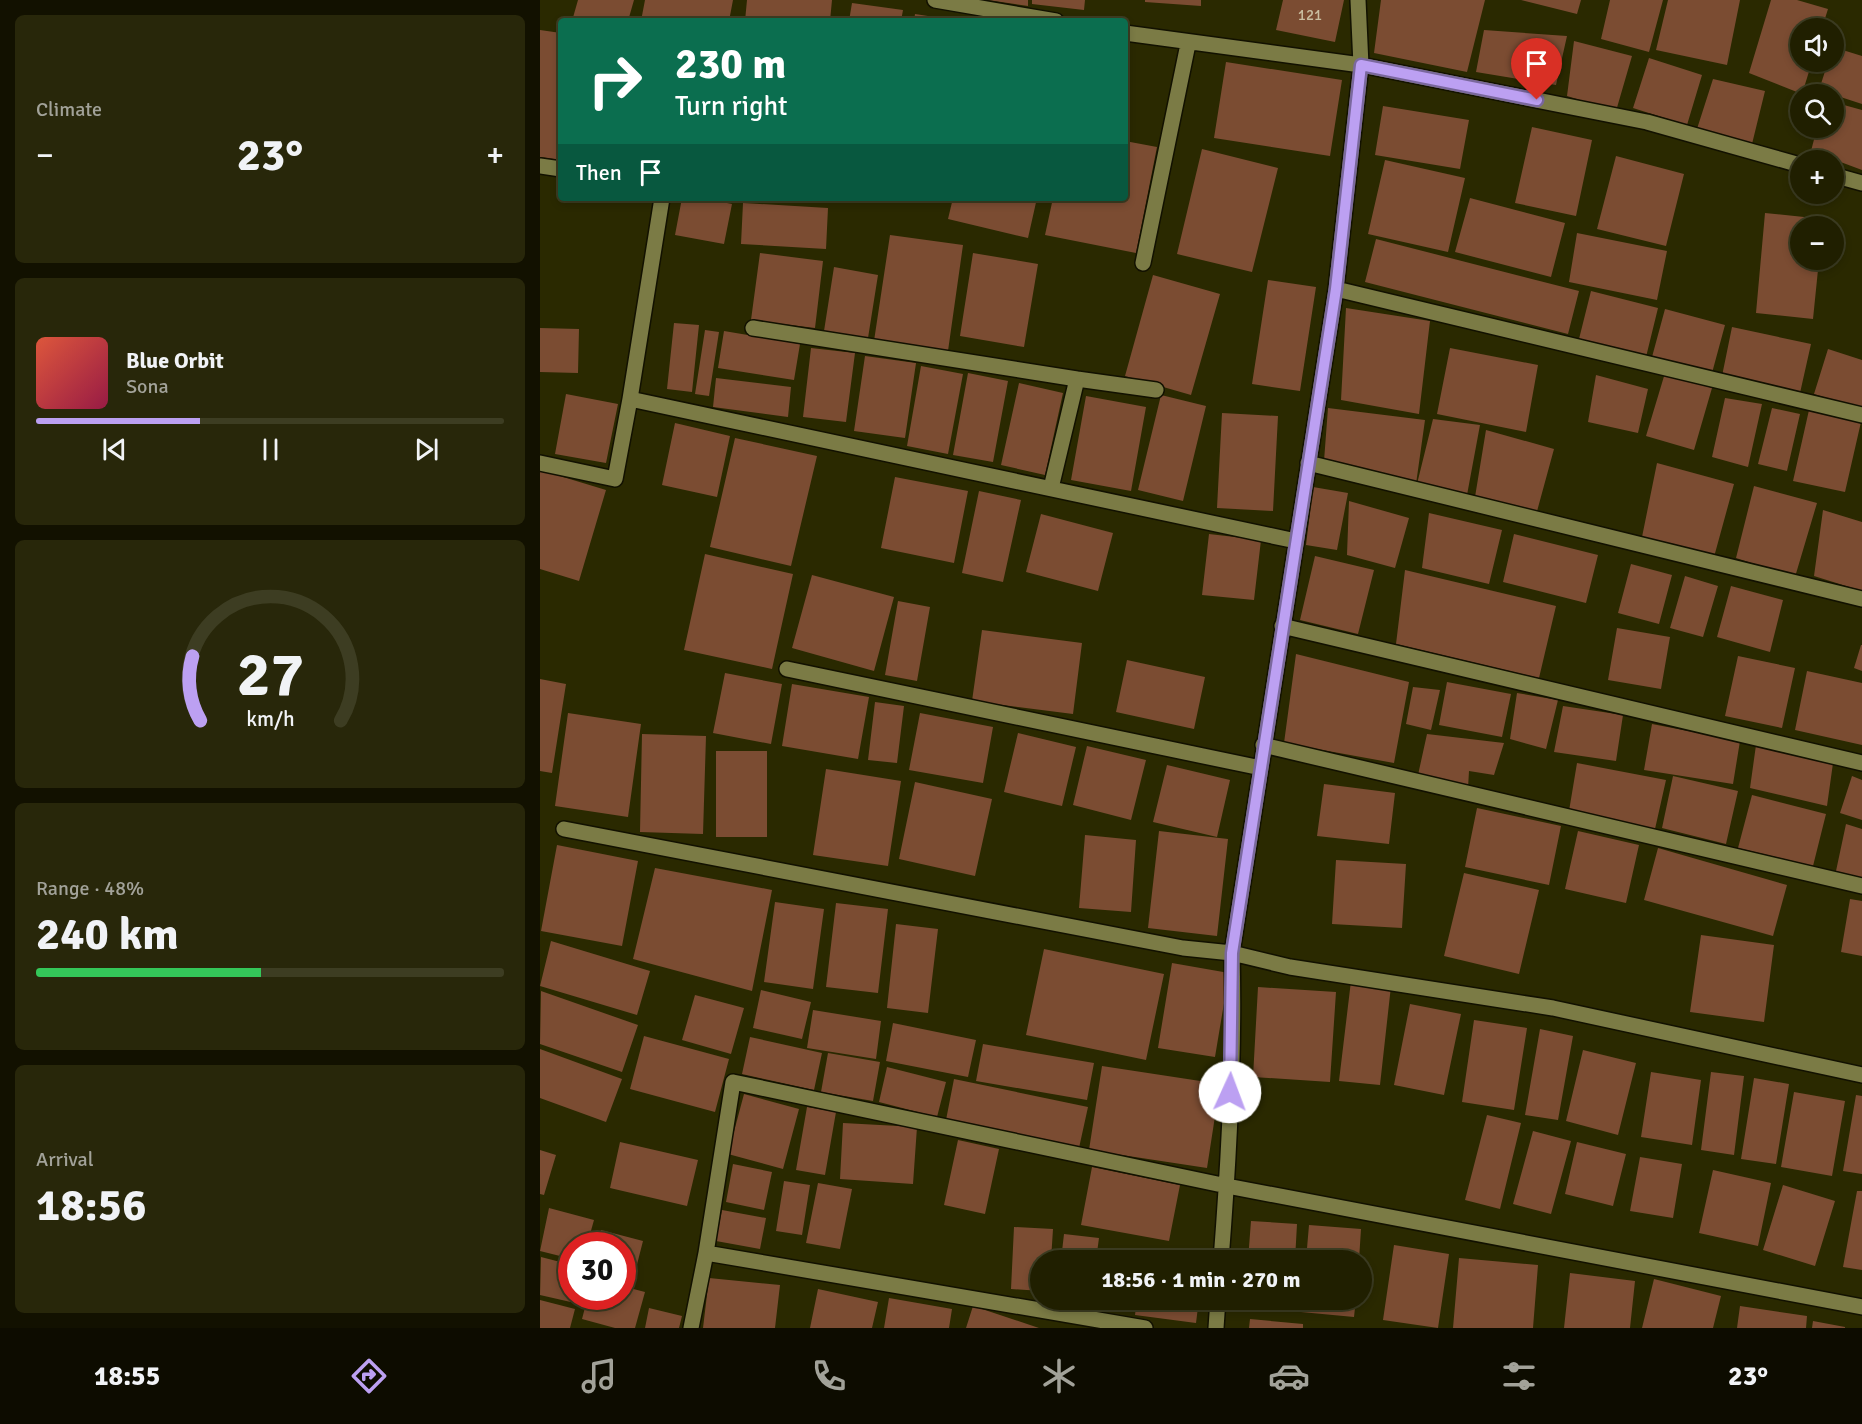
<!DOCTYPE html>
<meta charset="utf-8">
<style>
body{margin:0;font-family:Signika,sans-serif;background:#28270a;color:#f1f3f6;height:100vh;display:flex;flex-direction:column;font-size:22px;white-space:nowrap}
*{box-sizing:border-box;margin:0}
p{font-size:20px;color:#a2a299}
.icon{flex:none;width:33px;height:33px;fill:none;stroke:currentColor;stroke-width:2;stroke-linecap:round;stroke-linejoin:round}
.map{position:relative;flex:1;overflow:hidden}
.panel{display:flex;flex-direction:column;gap:15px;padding:15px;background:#121100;width:540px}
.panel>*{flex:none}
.top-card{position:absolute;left:18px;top:18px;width:570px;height:183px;border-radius:6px;box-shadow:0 3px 9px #0003,0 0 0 2px #3d3d22;background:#0b6e4f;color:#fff;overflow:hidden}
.controls{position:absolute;left:1250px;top:18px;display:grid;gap:12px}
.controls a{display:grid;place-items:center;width:54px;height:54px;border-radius:50%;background:#201f00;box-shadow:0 3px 9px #0003,0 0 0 2px #3d3d22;font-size:30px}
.speed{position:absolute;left:18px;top:1232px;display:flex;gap:12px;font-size:30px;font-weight:700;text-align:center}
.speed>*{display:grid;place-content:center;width:78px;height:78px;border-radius:50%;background:#201f00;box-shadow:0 3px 9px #0003,0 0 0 2px #3d3d22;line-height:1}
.speed .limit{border:9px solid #d22;background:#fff;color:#111}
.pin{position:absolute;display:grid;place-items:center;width:51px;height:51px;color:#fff;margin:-62px -26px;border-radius:50% 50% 50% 0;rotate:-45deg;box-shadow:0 0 6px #0007}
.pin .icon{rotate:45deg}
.me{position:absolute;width:66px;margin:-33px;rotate:2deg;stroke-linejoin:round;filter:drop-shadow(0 0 4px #0008)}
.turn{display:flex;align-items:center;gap:21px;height:126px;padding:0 18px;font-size:27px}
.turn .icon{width:78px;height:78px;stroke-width:2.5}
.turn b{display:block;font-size:42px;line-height:51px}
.then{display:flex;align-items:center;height:57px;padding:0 18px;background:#0003;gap:12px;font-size:22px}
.big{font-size:45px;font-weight:700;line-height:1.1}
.panel .card{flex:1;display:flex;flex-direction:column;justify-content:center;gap:9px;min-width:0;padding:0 21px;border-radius:9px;background:#28270a}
.panel .dial{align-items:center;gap:0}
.dial svg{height:156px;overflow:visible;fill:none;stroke:#3d3d22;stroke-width:7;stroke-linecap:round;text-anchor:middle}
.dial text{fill:#f1f3f6;stroke:none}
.song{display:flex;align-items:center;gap:18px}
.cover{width:72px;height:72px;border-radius:9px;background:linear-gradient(135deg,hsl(10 70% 55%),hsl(340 70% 35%))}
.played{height:6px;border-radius:3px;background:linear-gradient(90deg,#bca0f2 35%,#3d3d22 35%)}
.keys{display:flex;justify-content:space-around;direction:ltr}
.heat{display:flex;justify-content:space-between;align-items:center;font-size:33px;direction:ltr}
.charge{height:9px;border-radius:4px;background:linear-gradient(90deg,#34c759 48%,#3d3d22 0)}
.trip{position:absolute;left:490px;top:1250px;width:342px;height:60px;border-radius:30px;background:#201f00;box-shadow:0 3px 9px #0003,0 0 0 2px #3d3d22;font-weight:700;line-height:60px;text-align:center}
.tab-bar{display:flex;height:96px;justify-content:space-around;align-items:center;background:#0d0c00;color:#a2a299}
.tab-bar .icon{width:42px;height:42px}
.tab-bar .selected{color:#bca0f2}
.tab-bar b{font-size:27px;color:#f1f3f6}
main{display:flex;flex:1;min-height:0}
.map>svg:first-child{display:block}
</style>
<main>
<section class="panel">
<div class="card"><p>Climate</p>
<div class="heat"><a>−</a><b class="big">23°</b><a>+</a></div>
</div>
<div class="card">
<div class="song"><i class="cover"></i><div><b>Blue Orbit</b><p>Sona</p></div></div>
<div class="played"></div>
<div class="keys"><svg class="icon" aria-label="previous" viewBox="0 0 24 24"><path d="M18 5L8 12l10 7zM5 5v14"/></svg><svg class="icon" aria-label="pause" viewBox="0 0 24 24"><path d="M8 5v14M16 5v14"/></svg><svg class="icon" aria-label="next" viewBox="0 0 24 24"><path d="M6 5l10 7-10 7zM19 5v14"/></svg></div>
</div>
<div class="card dial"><svg viewBox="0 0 100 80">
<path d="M14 69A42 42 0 1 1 86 69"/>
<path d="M14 69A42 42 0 0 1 10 36" stroke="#bca0f2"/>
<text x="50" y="56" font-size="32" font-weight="700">27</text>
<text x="50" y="72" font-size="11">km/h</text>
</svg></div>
<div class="card"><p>Range · 48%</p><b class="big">240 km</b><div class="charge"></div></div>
<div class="card"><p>Arrival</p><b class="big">18:56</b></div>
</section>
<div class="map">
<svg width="1322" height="1328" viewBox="0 0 1322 1328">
<rect width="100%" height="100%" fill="#2a2900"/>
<!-- building -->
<path fill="#7b4c32" d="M 38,0 L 94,0 L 88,21 L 32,21 Z
M 105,0 L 193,0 L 189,21 L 101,21 Z
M 207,0 L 292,0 L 290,21 L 205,21 Z
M 448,0 L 488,0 L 488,6 Z
M 492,0 L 545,0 L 544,10 L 492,4 Z
M 605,0 L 661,0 L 661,6 L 605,2 Z
M 743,0 L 804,0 L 795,42 L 736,30 Z
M 841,0 L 945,0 L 927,72 L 834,53 Z
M 981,0 L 1041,0 L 1037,14 Z
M 1070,0 L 1123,0 L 1109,52 L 1061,39 Z
M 1128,0 L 1200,0 L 1187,65 L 1116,50 Z
M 1231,0 L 1257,0 L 1288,9 L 1282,28 L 1260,28 L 1260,62 L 1272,62 L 1262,94 L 1209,73 Z
M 312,3 L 363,10 L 361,21 L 309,21 Z
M 375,14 L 414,20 L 414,21 L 374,21 Z
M 0,30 L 21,33 L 21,160 L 0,157 Z
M 944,30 L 1027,36 L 1016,85 L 936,72 Z
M 1034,41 L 1092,56 L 1076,111 L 1027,96 Z
M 1293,47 L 1322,56 L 1322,104 L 1279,90 L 1288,62 L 1293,62 Z
M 1109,58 L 1162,75 L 1147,125 L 1093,108 Z
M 686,62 L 802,80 L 790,156 L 674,138 Z
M 1173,79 L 1225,91 L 1212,144 L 1156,132 Z
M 1293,102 L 1322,110 L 1322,170 L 1271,151 L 1277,128 L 1293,128 Z
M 843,106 L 929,120 L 920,169 L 835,155 Z
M 992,127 L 1052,140 L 1036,216 L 975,203 Z
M 585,141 L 617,147 L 596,253 L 505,235 L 513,198 L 585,198 Z
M 662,149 L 738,168 L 712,272 L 637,254 Z
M 1076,156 L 1144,174 L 1126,246 L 1057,229 Z
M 845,160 L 925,178 L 908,252 L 828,234 Z
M 142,198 L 161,198 L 192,204 L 184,244 L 135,235 Z
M 413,198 L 497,198 L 488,238 L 408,219 Z
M 930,198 L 1025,223 L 1011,277 L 915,252 Z
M 203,203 L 288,208 L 286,249 L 201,244 Z
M 1225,213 L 1283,219 L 1282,226 L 1260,226 L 1260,260 L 1279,260 L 1273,319 L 1216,313 Z
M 1037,233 L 1127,251 L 1117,300 L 1029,282 Z
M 350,235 L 423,245 L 408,351 L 334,341 Z
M 836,239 L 1039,291 L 1028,334 L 825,282 Z
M 220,253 L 283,261 L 275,328 L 211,320 Z
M 433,253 L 498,264 L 484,347 L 420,336 Z
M 294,267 L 338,275 L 328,338 L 284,331 Z
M 613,275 L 680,294 L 651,395 L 585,376 Z
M 728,280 L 776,287 L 760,391 L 712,384 Z
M 1051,291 L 1118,308 L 1106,357 L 1039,339 Z
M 806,308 L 890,321 L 879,414 L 801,400 Z
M 1125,309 L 1185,325 L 1172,373 L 1112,357 Z
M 134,323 L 159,325 L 152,392 L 127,389 Z
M 1192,327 L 1271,344 L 1260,393 L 1182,376 Z
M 0,328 L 39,329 L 38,373 L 0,372 Z
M 165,330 L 179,332 L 169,396 L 155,394 Z
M 184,331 L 260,344 L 254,380 L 178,368 Z
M 271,348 L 315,353 L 306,422 L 263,417 Z
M 910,348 L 998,365 L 986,432 L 897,414 Z
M 1288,349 L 1322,360 L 1322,409 L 1274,394 Z
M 325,356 L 376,363 L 365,438 L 314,431 Z
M 381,366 L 423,374 L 408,454 L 367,446 Z
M 428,373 L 468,381 L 453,462 L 413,455 Z
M 1125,373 L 1172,388 L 1154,450 L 1106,436 Z
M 1056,375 L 1108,389 L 1098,433 L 1048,422 Z
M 176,378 L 251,387 L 248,417 L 173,407 Z
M 479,383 L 523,393 L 505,475 L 461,465 Z
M 26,394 L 78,404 L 66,463 L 15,454 Z
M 621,395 L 666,406 L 643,501 L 598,490 Z
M 546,396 L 606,407 L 591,491 L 531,480 Z
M 1185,398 L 1222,404 L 1208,467 L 1172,457 Z
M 788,408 L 885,420 L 876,484 L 784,461 Z
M 1232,408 L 1260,414 L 1247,471 L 1218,464 Z
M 1269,410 L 1321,422 L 1305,492 L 1253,481 Z
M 682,413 L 738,416 L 733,511 L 677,508 Z
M 893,419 L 940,425 L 927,495 L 877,484 Z
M 135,423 L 190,436 L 177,497 L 122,485 Z
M 946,430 L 1014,449 L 996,515 L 935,497 Z
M 195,438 L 277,456 L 251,566 L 170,547 Z
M 1117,463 L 1194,484 L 1174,557 L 1102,537 Z
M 0,470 L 66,490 L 39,581 L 0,569 Z
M 355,477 L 428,491 L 414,563 L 341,548 Z
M 1214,486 L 1277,503 L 1255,577 L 1196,558 Z
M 773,487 L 808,493 L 797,550 L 766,545 Z
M 439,491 L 481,500 L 463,582 L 422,573 Z
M 809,501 L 869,518 L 855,568 L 807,555 Z
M 1283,510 L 1322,522 L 1322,591 L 1274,576 Z
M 889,513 L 962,530 L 949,584 L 882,568 Z
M 501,514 L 573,533 L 558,591 L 486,572 Z
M 669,534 L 721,540 L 714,600 L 662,595 Z
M 974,534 L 1058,555 L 1046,603 L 963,582 Z
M 165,554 L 253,574 L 232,669 L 144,650 Z
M 775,556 L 834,570 L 818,634 L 760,620 Z
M 1091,564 L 1132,575 L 1119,624 L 1078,613 Z
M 865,570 L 1016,606 L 999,678 L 856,644 Z
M 272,575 L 354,597 L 334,671 L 252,648 Z
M 1145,576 L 1178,586 L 1163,637 L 1130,628 Z
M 1191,586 L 1243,600 L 1230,652 L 1177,637 Z
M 358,601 L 390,607 L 377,681 L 345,675 Z
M 1077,628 L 1130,637 L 1121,689 L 1068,680 Z
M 442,630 L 542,643 L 533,714 L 432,701 Z
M 1321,645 L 1322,645 L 1322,671 L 1314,668 Z
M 756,654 L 869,682 L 854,763 L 744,743 Z
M 1198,656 L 1255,668 L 1242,728 L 1185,716 Z
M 587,660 L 665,677 L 654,729 L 576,712 Z
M 1267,671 L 1322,683 L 1322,745 L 1255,730 Z
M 185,673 L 242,684 L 231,744 L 173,733 Z
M 0,679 L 26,684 L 12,773 L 0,771 Z
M 907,682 L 971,694 L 962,737 L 899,725 Z
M 252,684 L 329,697 L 318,759 L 242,746 Z
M 873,687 L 900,690 L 891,730 L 866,724 Z
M 977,693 L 1018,700 L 1006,749 L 970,739 Z
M 335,702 L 364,706 L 357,763 L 328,760 Z
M 1023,706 L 1083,715 L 1076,761 L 1014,752 Z
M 28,713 L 101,724 L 88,817 L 15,806 Z
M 380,713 L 453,727 L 443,783 L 369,770 Z
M 1112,724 L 1200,741 L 1193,784 L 1104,770 Z
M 478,733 L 536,747 L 522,806 L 464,792 Z
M 102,734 L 166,736 L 163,834 L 100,832 Z
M 887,734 L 964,743 L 954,775 L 929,771 L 928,788 L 878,775 Z
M 1216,745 L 1294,756 L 1287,806 L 1210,788 Z
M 547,746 L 606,760 L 591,820 L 533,805 Z
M 176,751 L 227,751 L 227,837 L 176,837 Z
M 1037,763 L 1126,780 L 1115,829 L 1029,811 Z
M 627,765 L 690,780 L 677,837 L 613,822 Z
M 286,769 L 361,781 L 348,866 L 273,855 Z
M 1133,776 L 1198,791 L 1186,844 L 1122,828 Z
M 1312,776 L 1322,780 L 1322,820 L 1300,813 Z
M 375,782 L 452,799 L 435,876 L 359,859 Z
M 784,784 L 855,793 L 849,844 L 777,836 Z
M 1212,795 L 1286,814 L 1273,866 L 1198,848 Z
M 937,808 L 1021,826 L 1009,885 L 925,867 Z
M 1306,824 L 1322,829 L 1322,878 L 1296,871 Z
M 619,831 L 688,839 L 677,936 L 608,928 Z
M 1038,831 L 1099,845 L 1086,903 L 1025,889 Z
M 545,835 L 596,840 L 591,912 L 539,908 Z
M 17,845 L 98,861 L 82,946 L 1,931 Z
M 1118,848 L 1247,885 L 1233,936 L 1104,900 Z
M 796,860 L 866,864 L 862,928 L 792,924 Z
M 115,868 L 232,890 L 212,991 L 93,959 Z
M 924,873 L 999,890 L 979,974 L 904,956 Z
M 1310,899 L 1322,901 L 1322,956 L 1301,952 Z
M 235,902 L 284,909 L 273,989 L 224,982 Z
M 296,903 L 348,909 L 338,993 L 286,987 Z
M 356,924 L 398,929 L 388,1013 L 347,1008 Z
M 1161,935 L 1234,945 L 1224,1022 L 1150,1012 Z
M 11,941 L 110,971 L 97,1015 L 0,986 Z
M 504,949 L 624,974 L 606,1060 L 486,1035 Z
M 632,963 L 689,973 L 675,1057 L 618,1048 Z
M 811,981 L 851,986 L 840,1085 L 799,1081 Z
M 718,987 L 796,992 L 790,1082 L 713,1077 Z
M 221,990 L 271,1002 L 262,1039 L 213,1028 Z
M 1,991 L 98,1025 L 82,1072 L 0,1044 Z
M 155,995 L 204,1008 L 191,1054 L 142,1040 Z
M 870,1004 L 921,1014 L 904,1095 L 854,1085 Z
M 273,1010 L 341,1021 L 336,1059 L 267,1048 Z
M 934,1020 L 987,1028 L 974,1110 L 922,1102 Z
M 353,1023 L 436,1040 L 428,1077 L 346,1061 Z
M 1000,1029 L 1033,1036 L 1018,1120 L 985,1115 Z
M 104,1036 L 189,1059 L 175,1112 L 90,1089 Z
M 210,1037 L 282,1053 L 274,1090 L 202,1074 Z
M 443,1044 L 554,1063 L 547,1100 L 436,1081 Z
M 0,1049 L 82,1079 L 66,1122 L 0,1098 Z
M 1043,1050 L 1096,1063 L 1078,1135 L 1026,1121 Z
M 288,1053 L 340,1062 L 333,1101 L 281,1092 Z
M 562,1066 L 680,1084 L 667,1168 L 549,1150 Z
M 347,1067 L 406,1082 L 397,1117 L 339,1102 Z
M 1111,1072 L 1161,1080 L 1152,1145 L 1101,1137 Z
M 1171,1072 L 1204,1076 L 1194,1155 L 1161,1150 Z
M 1214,1078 L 1249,1084 L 1236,1164 L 1201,1159 Z
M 414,1079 L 548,1107 L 539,1148 L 406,1120 Z
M 1254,1092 L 1305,1101 L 1292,1176 L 1241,1167 Z
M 204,1094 L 259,1109 L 243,1169 L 188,1154 Z
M 1316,1095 L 1322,1096 L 1322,1174 L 1303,1171 Z
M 267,1107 L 296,1112 L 285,1175 L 256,1170 Z
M 947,1115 L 981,1123 L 960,1209 L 925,1200 Z
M 303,1123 L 377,1127 L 373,1184 L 300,1179 Z
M 993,1131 L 1031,1141 L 1011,1214 L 973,1204 Z
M 418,1140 L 459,1149 L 445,1214 L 404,1205 Z
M 80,1142 L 158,1160 L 147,1206 L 70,1188 Z
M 1037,1142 L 1086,1154 L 1073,1206 L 1025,1194 Z
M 0,1150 L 16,1155 L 4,1195 L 0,1194 Z
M 1100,1157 L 1142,1164 L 1133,1218 L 1090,1211 Z
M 193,1164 L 232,1172 L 224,1210 L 186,1202 Z
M 552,1167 L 640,1185 L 629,1241 L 541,1225 Z
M 1173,1170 L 1231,1183 L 1218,1246 L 1159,1233 Z
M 244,1181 L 270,1185 L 262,1235 L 236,1231 Z
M 278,1183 L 312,1189 L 300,1249 L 266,1243 Z
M 1243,1185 L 1295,1201 L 1275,1266 L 1223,1250 Z
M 1317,1191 L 1322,1191 L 1322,1270 L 1303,1267 Z
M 9,1208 L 54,1220 L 47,1245 L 32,1245 L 32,1259 L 0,1251 Z
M 182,1210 L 226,1218 L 220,1249 L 176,1241 Z
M 711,1221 L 757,1224 L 755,1260 L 708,1260 Z
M 769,1225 L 821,1229 L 819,1260 L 766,1260 Z
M 474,1227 L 513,1229 L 511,1260 L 501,1260 L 501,1291 L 471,1289 Z
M 61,1230 L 103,1241 L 92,1284 L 82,1281 L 82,1245 L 57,1245 Z
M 524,1234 L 559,1238 L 556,1260 L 521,1260 Z
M 854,1245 L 909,1254 L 898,1328 L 843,1320 Z
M 603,1253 L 643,1259 L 643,1260 L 602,1260 Z
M 1,1257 L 32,1265 L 32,1296 L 37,1296 L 35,1303 L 0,1295 Z
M 919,1258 L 998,1265 L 993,1328 L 913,1328 Z
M 1030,1273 L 1095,1281 L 1090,1328 L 1024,1328 Z
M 169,1278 L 240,1285 L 235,1328 L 163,1328 Z
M 1114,1279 L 1181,1296 L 1173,1328 L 1102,1328 Z
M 82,1286 L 105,1292 L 95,1328 L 75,1328 L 42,1319 L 48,1296 L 82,1296 Z
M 278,1289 L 338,1302 L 332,1328 L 270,1328 Z
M 349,1298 L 412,1309 L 409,1328 L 344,1328 Z
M 597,1299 L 659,1299 L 656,1323 L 595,1315 Z
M 705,1299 L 752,1299 L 751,1307 L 705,1303 Z
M 762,1299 L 816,1299 L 814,1317 L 761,1312 Z
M 0,1300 L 35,1309 L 30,1328 L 0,1328 Z
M 433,1306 L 499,1328 L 426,1328 Z
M 1200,1306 L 1267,1316 L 1266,1328 L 1197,1328 Z
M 109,1308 L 142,1316 L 139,1328 L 105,1328 Z
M 710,1319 L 763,1324 L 763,1328 L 709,1328 Z
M 1273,1321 L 1305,1327 L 1305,1328 L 1272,1328 Z"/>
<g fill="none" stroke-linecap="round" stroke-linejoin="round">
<defs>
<path id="street" d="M 395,0 L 516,21
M 585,33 L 821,65 L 1107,122 L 1260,165
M 0,166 L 21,169
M 1293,175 L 1322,183
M 122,198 L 90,399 L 756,541
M 603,263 L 648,44
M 796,289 L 1322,415
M 213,328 L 537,379
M 0,463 L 75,479 L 90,399
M 768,463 L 1322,599
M 511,488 L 537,379 L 616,390
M 742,626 L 1322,763
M 247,669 L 721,768
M 723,745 L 1322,886
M 24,829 L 643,948 L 692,953 L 750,967 L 1013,1008 L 1322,1075
M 166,1253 L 193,1082 L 687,1186 L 1322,1307
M 681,1260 C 689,1158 695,1055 692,953 L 796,289 L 821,65 L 818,0
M 151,1328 L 166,1253 L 605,1328
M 676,1328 L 678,1299"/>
</defs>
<!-- street casing -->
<use href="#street" stroke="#121100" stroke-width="18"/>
<!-- street -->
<use href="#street" stroke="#7b7b45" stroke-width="15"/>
</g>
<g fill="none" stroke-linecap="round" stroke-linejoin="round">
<defs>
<path id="route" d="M 690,1092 L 692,953 L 796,289 L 821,65 L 997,100"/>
</defs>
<!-- route casing -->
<use href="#route" stroke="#7a689d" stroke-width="15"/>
<!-- route -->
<use href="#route" stroke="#bca0f2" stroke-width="10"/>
</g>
<g text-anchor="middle" stroke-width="6" stroke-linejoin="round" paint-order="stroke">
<!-- number labels -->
<g font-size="15" fill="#cabfa2">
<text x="770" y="20">121</text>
</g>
</g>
</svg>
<div class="controls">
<a><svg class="icon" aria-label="sound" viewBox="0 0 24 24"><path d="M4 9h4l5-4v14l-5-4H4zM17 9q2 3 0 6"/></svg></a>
<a><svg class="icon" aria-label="search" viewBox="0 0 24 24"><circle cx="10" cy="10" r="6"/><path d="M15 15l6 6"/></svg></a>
<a>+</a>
<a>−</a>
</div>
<div class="speed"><div class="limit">30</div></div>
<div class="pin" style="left:997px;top:100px;background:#d93025"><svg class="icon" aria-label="arrive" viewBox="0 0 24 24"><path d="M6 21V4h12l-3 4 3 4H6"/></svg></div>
<svg class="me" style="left:690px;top:1092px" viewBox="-20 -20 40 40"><circle r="19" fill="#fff"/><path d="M0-13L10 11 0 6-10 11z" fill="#bca0f2"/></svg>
<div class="trip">18:56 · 1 min · 270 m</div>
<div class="top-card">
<div class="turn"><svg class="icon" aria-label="right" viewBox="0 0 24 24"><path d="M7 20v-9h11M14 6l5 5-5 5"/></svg><div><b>230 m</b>Turn right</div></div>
<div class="then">Then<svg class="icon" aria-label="arrive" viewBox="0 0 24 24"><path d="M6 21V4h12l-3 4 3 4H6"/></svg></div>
</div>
</div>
</main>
<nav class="tab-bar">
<b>18:55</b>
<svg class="icon selected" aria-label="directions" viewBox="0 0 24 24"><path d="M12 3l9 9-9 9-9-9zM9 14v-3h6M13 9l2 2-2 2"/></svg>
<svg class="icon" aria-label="music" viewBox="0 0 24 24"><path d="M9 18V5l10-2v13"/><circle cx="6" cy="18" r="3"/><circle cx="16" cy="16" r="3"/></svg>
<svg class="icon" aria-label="phone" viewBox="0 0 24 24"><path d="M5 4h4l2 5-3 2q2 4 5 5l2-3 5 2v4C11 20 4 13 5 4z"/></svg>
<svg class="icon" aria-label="climate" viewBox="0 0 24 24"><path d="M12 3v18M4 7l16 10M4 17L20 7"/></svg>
<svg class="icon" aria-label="car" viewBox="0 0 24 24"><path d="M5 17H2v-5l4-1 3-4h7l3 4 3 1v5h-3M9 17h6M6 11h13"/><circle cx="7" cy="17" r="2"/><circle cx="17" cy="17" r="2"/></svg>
<svg class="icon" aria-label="filters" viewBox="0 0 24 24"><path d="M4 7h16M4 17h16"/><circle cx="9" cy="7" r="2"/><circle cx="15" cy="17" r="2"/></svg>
<b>23°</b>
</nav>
